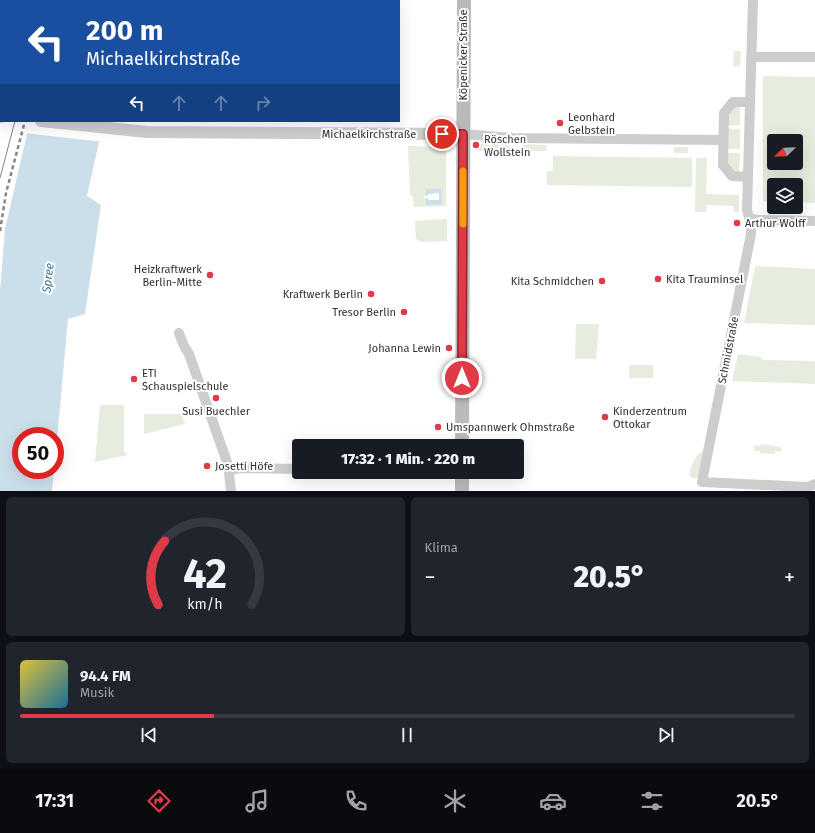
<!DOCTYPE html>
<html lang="de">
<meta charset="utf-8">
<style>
body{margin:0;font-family:"Fira Sans",sans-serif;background:#20242c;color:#f1f3f6;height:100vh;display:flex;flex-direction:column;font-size:15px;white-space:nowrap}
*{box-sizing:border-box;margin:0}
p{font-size:13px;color:#9ea1a6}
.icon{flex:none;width:22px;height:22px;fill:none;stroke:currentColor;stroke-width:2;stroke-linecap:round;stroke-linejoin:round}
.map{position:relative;height:491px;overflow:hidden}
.panel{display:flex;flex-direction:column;gap:6px;padding:6px;background:#0d0f14;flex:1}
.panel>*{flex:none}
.top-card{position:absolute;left:0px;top:0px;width:400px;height:122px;box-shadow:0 4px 16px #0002;background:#1a4fa0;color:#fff;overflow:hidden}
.needle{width:26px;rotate:247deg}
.fabs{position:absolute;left:767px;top:134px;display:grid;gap:8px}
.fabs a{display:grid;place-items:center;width:36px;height:36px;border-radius:4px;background:#171b24;box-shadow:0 4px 16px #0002;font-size:20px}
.speed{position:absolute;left:12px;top:427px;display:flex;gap:8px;font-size:20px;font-weight:700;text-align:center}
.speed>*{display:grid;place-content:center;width:52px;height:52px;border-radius:50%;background:#171b24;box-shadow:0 4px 16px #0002;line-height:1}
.speed .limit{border:6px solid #d22;background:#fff;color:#111}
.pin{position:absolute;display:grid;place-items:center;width:34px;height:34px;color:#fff;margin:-17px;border:2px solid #fff;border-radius:50%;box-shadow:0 1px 4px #0007}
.me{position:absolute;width:44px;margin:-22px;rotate:0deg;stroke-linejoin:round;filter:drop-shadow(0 0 3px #0008)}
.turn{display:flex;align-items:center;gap:14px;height:84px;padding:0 20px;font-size:18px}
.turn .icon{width:52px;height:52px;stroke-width:2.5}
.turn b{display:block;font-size:28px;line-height:34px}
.lanes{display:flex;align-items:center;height:38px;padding:0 20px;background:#0003;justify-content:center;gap:20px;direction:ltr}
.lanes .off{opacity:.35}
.big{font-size:30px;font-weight:800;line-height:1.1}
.panel .widget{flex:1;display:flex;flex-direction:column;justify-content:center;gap:6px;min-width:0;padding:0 14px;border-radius:6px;background:#20242c}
.panel .dial{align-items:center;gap:0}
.dial svg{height:104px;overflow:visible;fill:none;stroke:#363941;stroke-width:7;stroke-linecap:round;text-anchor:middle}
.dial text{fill:#f1f3f6;stroke:none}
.song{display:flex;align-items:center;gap:12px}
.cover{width:48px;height:48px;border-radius:6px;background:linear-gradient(135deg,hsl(50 70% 55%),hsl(200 70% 35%))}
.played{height:4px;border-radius:2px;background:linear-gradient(90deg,#de3a48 25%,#363941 25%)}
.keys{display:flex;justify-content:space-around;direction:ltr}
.heat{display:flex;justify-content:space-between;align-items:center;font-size:22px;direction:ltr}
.panel .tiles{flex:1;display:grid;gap:6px;grid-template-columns:1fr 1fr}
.widget:last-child{grid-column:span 2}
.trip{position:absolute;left:292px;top:439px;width:232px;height:40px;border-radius:4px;background:#171b24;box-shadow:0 4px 16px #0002;font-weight:800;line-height:40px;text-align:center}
.dock{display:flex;height:64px;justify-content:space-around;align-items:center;background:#090b0e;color:#9ea1a6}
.dock .icon{width:28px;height:28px}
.dock .active{color:#de3a48}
.dock b{font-size:18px;color:#f1f3f6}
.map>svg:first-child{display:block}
</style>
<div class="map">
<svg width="815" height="491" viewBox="0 0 815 491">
<rect width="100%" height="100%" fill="#fff"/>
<!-- green -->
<path fill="#e6ecde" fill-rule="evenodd" d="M 734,51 L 741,51 L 740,66 L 733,66 Z
M 763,76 L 815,77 L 815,203 L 796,202 L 796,185 L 774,185 L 774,202 L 763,201 ZM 774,141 L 796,141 L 796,163 L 774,163 Z
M 735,106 L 740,106 L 740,125 L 727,126 L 727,115 Z
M 727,129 L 740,129 L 740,149 L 727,149 Z
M 478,144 L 507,144 L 510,147 L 511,151 L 478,151 Z
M 522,144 L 547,145 L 546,151 L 522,151 Z
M 408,146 L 446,147 L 446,206 L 414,207 L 413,197 L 410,194 Z
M 674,147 L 688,147 L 688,153 L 674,153 Z
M 727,153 L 740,153 L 739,173 L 734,172 L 726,163 Z
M 553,156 L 692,158 L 692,187 L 547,185 L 547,171 L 553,171 Z
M 696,158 L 707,158 L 706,194 L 739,195 L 739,212 L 734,212 L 733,206 L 707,205 L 706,212 L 695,212 Z
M 447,219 L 447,241 L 421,242 L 416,239 L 415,221 Z
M 755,266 L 815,269 L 815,325 L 744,323 Z
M 576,324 L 599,324 L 596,359 L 575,359 Z
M 738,354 L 761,357 L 762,360 L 815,361 L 815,384 L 732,381 Z
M 629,365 L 653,365 L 653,378 L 629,378 Z
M 100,405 L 124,405 L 124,452 L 128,455 L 95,462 Z
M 144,414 L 181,414 L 185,424 L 144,434 Z
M 761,444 L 781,447 L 781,452 L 775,451 L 775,454 L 760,453 L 760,451 L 754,451 L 754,445 L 760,446 Z
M 703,451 L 700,477 L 692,478 L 690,476 C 688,469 697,453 703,451 Z"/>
<!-- water -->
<path fill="#cbdfeb" d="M 47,0 L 141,0 L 141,1 Z
M 30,121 L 107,121 L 101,142 L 99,142 L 87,196 L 101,205 L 85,314 L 68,319 L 55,462 L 55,436 L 21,436 L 21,470 L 54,470 L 52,491 L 0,491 L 0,291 L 5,229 Z
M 426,189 L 441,189 L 442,204 L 426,205 Z"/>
<!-- pier -->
<path fill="#fff" d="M 27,121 L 109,121 L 104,142 L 24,133 Z
M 439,193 L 439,200 L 428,200 L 428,198 L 424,198 L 424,196 L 428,196 L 428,194 Z"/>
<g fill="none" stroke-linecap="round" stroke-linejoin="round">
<!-- minor -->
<path stroke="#cdcdcd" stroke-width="10" d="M 753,0 L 747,210 L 751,224 L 751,234 L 702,482 L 808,487 L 815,484
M 751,57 L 815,57
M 463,134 L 514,138 L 723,140
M 748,177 L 732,176 L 723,165 L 724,113 L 733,102 L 750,102
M 750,218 L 758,220 L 815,221
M 179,333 L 184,346 L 189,354 L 228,465 L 231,491
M 229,470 L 241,468 L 299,469"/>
<!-- tertiary -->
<path stroke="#cdcdcd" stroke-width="12" d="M 0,117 L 1,117
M 41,121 L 147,132 L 463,134"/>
<!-- secondary -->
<path stroke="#bababa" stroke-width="14" d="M 462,446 L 464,0
M 462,491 L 462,472"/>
<!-- tram -->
<path stroke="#858585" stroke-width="1" d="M 29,1 L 29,0
M 0,178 L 15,121"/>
<!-- rail -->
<path stroke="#858585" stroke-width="2.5" stroke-dasharray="4 3" stroke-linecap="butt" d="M 37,0 L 37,1
M 0,231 L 6,193 L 25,121"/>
</g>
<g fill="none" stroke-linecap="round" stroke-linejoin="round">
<defs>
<path id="route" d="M 442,134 L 463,134 L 462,378"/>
</defs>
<!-- route casing -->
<use href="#route" stroke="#90262f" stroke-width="10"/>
<!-- route -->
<use href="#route" stroke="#de3a48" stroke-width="7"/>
<!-- slow -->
<path stroke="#f59e0b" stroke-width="7" d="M 463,224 L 463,171"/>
</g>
<!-- markers -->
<g fill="#de3a48" stroke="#fff" stroke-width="1.5">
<circle cx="560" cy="123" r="4"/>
<circle cx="476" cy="145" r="4"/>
<circle cx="737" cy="223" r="4"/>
<circle cx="210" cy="275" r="4"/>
<circle cx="658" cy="279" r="4"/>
<circle cx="602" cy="281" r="4"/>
<circle cx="371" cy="294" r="4"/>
<circle cx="404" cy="312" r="4"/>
<circle cx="449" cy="348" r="4"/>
<circle cx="134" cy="379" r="4"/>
<circle cx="216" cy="398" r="4"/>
<circle cx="605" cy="417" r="4"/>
<circle cx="438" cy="427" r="4"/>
<circle cx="207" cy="466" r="4"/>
</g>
<g text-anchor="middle" stroke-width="4" stroke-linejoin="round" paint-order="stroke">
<!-- street labels -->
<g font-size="11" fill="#303030" stroke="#fff">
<text transform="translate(463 55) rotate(-90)" y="4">Köpenicker Straße</text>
<text x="369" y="138">Michaelkirchstraße</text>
<text transform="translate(728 350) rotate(-79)" y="4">Schmidstraße</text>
</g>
<!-- poi labels -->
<g font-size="11" fill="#303030" stroke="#fff" text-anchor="start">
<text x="568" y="121">Leonhard<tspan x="568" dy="13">Gelbstein</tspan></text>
<text x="484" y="143">Röschen<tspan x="484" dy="13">Wollstein</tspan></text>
<text x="745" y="227">Arthur Wolff</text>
<text x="202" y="273" text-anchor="end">Heizkraftwerk<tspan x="202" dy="13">Berlin-Mitte</tspan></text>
<text x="666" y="283">Kita Trauminsel</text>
<text x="594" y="285" text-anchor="end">Kita Schmidchen</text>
<text x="363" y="298" text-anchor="end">Kraftwerk Berlin</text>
<text x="396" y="316" text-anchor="end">Tresor Berlin</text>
<text x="441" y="352" text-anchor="end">Johanna Lewin</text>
<text x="142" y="377">ETI<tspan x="142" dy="13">Schauspielschule</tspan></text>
<text x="216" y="415" text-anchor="middle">Susi Buechler</text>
<text x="613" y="415">Kinderzentrum<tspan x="613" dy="13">Ottokar</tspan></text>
<text x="446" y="431">Umspannwerk Ohmstraße</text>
<text x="215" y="470">Josetti Höfe</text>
</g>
<!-- water labels -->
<g font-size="12" font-style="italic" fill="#40728f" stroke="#fff">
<text transform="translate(48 278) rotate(-83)" y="4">Spree</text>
</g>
</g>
</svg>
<div class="fabs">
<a><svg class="needle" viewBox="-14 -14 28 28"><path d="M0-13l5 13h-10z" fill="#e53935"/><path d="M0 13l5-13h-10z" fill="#9ea1a6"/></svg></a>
<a><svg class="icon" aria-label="layers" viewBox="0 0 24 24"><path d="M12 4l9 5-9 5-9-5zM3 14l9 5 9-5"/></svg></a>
</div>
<div class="speed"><div class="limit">50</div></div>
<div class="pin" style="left:442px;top:134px;background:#d93025"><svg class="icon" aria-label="arrive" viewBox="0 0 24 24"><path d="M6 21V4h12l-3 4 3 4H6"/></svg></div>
<svg class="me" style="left:462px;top:378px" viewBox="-20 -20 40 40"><circle r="17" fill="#de3a48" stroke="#fff" stroke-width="3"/><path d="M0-11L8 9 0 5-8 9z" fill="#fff"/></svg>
<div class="trip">17:32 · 1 Min. · 220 m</div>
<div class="top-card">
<div class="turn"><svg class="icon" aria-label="left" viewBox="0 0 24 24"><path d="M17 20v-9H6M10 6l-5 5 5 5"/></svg><div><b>200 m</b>Michaelkirchstraße</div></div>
<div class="lanes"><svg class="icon" aria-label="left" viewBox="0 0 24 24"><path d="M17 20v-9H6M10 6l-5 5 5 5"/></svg><svg class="icon off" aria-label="ahead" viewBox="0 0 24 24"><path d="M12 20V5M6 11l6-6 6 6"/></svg><svg class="icon off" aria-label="ahead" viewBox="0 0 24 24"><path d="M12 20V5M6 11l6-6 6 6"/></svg><svg class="icon off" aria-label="right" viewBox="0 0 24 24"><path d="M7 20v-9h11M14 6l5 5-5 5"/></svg></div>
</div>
</div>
<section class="panel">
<div class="tiles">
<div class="widget dial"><svg viewBox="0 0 100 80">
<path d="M14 69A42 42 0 1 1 86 69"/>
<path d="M14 69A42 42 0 0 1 19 20" stroke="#de3a48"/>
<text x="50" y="56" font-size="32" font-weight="700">42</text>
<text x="50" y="72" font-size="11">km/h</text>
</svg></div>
<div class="widget"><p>Klima</p>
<div class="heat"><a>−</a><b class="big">20.5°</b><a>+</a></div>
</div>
<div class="widget">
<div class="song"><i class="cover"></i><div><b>94.4 FM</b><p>Musik</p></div></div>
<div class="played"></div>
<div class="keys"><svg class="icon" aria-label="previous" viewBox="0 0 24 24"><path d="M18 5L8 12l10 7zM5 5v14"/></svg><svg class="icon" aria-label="pause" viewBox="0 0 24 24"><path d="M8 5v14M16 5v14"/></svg><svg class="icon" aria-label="next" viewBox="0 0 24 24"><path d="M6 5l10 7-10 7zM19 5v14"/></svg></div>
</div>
</div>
</section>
<nav class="dock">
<b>17:31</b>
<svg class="icon active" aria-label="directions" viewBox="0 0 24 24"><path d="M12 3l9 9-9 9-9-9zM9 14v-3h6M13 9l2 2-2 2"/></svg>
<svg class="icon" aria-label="music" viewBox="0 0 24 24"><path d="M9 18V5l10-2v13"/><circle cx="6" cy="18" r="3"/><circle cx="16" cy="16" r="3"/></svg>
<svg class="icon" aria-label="phone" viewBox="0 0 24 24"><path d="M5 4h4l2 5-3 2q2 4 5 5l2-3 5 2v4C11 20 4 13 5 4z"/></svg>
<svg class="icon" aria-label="climate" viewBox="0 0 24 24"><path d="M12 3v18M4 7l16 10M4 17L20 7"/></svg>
<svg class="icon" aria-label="car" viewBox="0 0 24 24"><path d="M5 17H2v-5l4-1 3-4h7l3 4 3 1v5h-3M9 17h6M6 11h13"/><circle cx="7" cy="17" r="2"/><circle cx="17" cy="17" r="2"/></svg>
<svg class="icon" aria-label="filters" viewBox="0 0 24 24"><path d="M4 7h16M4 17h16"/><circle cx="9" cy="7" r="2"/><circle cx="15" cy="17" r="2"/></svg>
<b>20.5°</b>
</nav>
